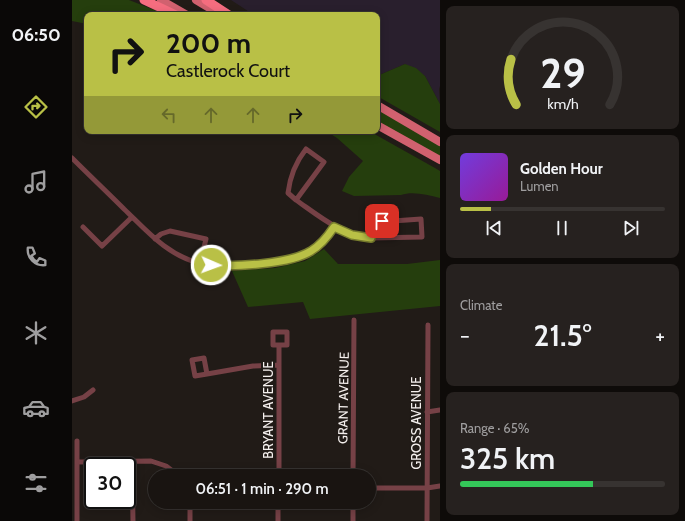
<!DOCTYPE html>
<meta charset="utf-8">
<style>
body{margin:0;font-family:Cabin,sans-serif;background:#26211f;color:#f1f3f6;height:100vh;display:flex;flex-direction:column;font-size:15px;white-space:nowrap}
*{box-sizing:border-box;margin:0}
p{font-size:13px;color:#9f9e9f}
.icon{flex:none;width:22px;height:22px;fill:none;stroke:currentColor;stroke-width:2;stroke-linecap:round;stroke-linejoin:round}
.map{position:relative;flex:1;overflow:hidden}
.drawer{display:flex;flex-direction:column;gap:6px;padding:6px;background:#0e0b09;width:245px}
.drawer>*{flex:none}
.guide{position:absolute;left:12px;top:12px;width:296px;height:122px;border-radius:8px;box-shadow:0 2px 10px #0003,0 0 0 1px #373331;background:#b9c046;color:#111;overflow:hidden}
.speed{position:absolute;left:12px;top:457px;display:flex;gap:8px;font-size:20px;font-weight:700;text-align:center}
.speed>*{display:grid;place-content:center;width:52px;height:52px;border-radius:50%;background:#191411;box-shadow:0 2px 10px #0003,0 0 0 1px #373331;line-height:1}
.speed .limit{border:2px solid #111;border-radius:6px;background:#fff;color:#111}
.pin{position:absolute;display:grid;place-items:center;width:34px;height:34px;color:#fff;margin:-17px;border-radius:8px;box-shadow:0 2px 6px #0006}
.me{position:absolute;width:44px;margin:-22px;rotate:92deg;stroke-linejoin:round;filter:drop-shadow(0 0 3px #0008)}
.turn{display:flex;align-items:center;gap:14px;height:84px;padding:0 16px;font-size:18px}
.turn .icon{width:52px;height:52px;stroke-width:2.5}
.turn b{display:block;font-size:28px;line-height:34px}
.lanes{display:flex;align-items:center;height:38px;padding:0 16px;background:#0003;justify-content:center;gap:20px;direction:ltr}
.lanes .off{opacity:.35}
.big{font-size:30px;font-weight:600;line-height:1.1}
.drawer .tile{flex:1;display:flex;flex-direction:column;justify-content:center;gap:6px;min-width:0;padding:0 14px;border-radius:8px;background:#26211f}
.drawer .dial{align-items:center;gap:0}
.dial svg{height:104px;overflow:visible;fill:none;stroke:#373331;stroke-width:7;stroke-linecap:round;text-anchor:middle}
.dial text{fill:#f1f3f6;stroke:none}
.song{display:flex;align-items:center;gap:12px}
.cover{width:48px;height:48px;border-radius:6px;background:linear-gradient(135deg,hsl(260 70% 55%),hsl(300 70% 35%))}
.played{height:4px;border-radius:2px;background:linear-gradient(90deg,#b9c046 15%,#373331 15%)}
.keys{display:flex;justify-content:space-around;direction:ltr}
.heat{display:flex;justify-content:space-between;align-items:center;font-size:22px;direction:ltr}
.charge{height:6px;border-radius:3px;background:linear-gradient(90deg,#34c759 65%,#373331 0)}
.trip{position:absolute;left:76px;top:469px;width:228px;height:40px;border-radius:20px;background:#191411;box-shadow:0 2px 10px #0003,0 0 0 1px #373331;font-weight:600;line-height:40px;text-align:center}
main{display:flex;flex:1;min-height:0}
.tabs{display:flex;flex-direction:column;width:72px;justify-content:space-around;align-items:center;background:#0a0807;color:#9f9e9f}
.tabs .icon{width:28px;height:28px}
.tabs .selected{color:#b9c046}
.tabs b{font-size:18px;color:#f1f3f6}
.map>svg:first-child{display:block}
</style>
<main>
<nav class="tabs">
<b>06:50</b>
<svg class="icon selected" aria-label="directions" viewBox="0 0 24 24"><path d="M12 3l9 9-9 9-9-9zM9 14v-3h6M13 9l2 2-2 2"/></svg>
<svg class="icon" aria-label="music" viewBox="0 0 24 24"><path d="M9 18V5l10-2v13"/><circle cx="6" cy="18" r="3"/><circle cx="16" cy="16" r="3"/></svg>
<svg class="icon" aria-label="phone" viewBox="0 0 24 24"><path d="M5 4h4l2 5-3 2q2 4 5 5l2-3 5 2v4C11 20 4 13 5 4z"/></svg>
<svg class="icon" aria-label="climate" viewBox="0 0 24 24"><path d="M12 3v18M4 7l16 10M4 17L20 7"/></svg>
<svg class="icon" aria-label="car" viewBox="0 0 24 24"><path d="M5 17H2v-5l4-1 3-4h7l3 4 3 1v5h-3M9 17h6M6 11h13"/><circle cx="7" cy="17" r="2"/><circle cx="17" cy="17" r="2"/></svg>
<svg class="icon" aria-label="filters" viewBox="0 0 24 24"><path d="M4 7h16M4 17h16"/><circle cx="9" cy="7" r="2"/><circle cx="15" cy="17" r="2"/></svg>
</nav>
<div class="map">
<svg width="368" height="521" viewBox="0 0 368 521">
<rect width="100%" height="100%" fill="#211b17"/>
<!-- commercial -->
<path fill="#291f2d" d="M 159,0 L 368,0 L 368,86 L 367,89 L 368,104 L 353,76 L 333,64 L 305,76 L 305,15 L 182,15 Z"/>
<!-- green -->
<path fill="#253e0d" d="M 0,0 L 57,0 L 95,15 L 15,15 L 15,24 L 0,21 Z
M 333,64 L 344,68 L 353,76 L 368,104 L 368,132 L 305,96 L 305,76 Z
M 305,109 L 368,145 L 368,157 L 305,122 Z
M 254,131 L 297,131 L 363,168 L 368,171 L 368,198 C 355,195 341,191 329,195 L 282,196 L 270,191 L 277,177 L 291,161 L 265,138 Z
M 252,249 L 266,264 L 335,264 L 368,260 L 368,306 L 238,319 L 231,302 L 176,307 L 160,271 L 203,268 L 233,261 Z"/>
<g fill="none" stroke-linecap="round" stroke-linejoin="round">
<!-- minor -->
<path stroke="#764146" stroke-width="5" d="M 0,158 C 17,175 35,192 52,209 C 75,231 95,255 127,263 C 149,269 171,265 193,263 C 227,259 242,256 262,227
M 224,200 L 216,193 C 218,176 223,163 234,149 L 252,162 L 224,200 C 247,216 269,235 299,238 L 302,226 L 307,222 L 349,219 L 350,237 L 299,238
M 11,227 L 30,246 L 60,217
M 83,239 L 89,234 L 98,231 L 134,239 L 128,264
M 201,332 L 215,332 L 215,345 L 201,345 Z
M 135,374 L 123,376 L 120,360 L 132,358 L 135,374 L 181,366 L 207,365
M 0,401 L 12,397 L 21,390
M 355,412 L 368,410
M 5,441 L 5,521
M 60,461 L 61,521
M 5,462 L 79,461 L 94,466 L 107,476
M 207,476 L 207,345
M 281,476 L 282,320
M 297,488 L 355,488 L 368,486
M 118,521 L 118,502
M 206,521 L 206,502
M 281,521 L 281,502
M 355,521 L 356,325"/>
<!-- primary -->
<path stroke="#d1616f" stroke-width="8" d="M 89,0 L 115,15
M 124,0 L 149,15
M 305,105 L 368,142
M 305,125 L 368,160"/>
<!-- motorway -->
<path stroke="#f56d7f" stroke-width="9" d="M 72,0 L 104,15
M 134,0 L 157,15"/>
</g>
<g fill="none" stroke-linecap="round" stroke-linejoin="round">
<defs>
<path id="route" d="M 139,265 C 163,267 219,264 239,251 C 249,245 256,236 262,227 L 280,235 L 299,238 L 302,226 L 310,221"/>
</defs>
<!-- route casing -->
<use href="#route" stroke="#787d2e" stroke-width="10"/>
<!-- route -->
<use href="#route" stroke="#b9c046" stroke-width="7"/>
</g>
<g text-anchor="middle" stroke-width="4" stroke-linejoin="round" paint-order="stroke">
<!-- street labels -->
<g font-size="13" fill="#f4efed" stroke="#211b17">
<text transform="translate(271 398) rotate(-89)" y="5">GRANT AVENUE</text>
<text transform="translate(196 410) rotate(-90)" y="5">BRYANT AVENUE</text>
<text transform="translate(344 423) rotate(-90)" y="5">GROSS AVENUE</text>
</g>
</g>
</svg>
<div class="speed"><div class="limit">30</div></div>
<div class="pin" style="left:310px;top:221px;background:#d93025"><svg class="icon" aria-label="arrive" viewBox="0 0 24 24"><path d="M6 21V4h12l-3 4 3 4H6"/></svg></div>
<svg class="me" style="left:139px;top:265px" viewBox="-20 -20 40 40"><circle r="17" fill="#b9c046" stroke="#fff" stroke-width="3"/><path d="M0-11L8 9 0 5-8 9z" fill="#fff"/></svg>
<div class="trip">06:51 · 1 min · 290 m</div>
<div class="guide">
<div class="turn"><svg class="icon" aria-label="right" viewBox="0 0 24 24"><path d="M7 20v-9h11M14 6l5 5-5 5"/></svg><div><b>200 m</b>Castlerock Court</div></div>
<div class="lanes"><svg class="icon off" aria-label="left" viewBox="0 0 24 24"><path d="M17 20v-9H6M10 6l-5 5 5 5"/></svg><svg class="icon off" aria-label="ahead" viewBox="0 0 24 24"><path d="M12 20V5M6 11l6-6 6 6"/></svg><svg class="icon off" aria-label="ahead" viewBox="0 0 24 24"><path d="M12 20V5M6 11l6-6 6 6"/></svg><svg class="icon" aria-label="right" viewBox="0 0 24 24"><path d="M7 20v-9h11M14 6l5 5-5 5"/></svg></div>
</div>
</div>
<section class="drawer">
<div class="tile dial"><svg viewBox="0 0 100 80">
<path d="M14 69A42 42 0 1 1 86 69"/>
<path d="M14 69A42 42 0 0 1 10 34" stroke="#b9c046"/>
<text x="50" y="56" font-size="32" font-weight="700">29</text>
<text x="50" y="72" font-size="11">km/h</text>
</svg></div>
<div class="tile">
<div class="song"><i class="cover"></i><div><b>Golden Hour</b><p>Lumen</p></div></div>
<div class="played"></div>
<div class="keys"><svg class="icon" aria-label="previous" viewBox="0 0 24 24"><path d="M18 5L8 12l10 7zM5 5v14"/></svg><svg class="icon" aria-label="pause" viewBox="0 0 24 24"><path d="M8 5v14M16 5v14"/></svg><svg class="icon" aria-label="next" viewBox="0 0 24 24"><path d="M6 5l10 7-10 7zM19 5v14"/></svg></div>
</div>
<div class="tile"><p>Climate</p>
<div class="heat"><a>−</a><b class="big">21.5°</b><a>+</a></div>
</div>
<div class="tile"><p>Range · 65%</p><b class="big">325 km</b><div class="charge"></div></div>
</section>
</main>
